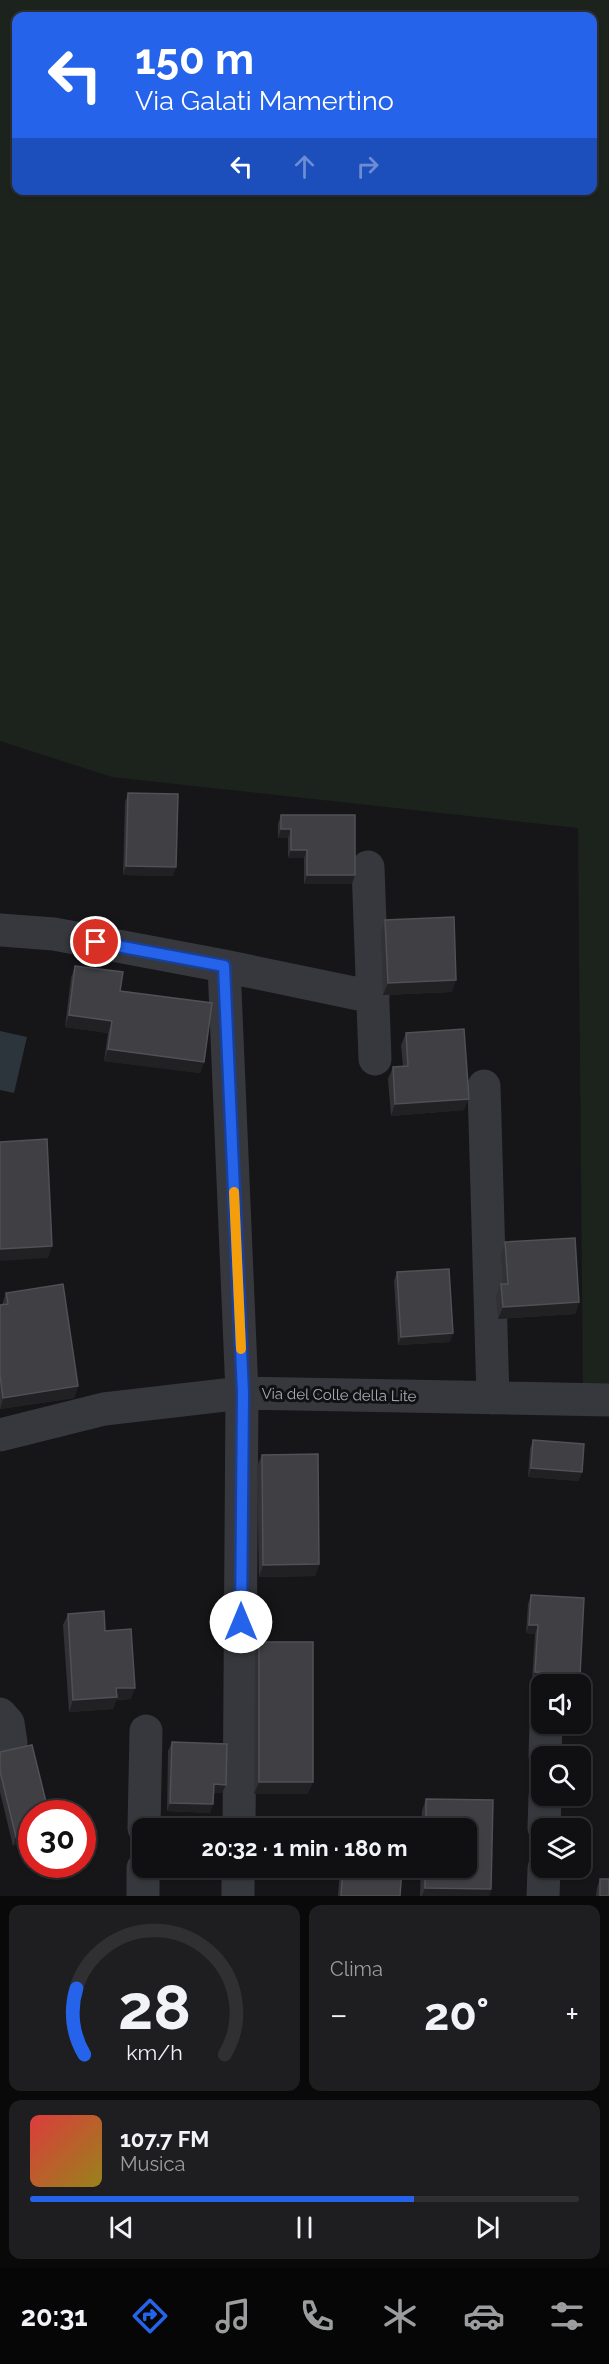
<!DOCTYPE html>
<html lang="it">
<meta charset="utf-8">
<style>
body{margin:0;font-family:Raleway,sans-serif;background:#1e1e20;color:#f1f3f6;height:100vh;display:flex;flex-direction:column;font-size:22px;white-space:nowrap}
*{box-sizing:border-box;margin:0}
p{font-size:20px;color:#9c9d9f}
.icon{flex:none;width:33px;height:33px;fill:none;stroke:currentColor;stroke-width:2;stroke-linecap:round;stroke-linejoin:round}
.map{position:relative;height:1896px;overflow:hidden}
.panel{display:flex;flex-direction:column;gap:9px;padding:9px;background:#09090a;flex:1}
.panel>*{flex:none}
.banner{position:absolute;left:12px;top:12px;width:585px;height:183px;border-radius:12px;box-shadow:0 2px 4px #0004,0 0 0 2px #303032;background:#2563eb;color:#fff;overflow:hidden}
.controls{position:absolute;left:531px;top:1674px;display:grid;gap:12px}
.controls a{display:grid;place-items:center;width:60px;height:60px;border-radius:12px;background:#101012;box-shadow:0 2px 4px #0004,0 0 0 2px #303032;font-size:30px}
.speed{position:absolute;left:18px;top:1800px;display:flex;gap:12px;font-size:30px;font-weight:700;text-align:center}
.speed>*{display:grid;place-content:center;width:78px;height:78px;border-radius:50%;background:#101012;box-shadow:0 2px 4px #0004,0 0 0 2px #303032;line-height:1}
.speed .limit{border:9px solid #d22;background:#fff;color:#111}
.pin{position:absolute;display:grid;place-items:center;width:51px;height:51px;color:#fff;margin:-26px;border:3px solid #fff;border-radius:50%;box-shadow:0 2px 6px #0007}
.me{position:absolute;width:66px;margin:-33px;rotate:0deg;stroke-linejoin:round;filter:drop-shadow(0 0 4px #0008)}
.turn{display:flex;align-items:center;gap:21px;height:126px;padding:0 24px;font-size:27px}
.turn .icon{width:78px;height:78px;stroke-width:2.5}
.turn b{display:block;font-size:42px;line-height:51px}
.lanes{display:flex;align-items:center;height:57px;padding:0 24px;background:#0003;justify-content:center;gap:30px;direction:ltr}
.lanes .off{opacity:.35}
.big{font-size:45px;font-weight:700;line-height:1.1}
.panel .tile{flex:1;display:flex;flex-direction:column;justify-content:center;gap:9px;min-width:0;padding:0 21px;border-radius:12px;background:#1e1e20}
.panel .dial{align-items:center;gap:0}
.dial svg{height:156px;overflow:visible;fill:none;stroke:#303032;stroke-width:7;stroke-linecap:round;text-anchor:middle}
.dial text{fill:#f1f3f6;stroke:none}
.song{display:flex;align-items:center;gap:18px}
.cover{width:72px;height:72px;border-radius:9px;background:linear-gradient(135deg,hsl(0 70% 55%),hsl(50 70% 35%))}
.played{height:6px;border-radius:3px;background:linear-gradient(90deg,#2563eb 70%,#303032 70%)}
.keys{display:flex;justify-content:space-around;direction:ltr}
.heat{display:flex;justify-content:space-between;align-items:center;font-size:33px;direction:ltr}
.panel .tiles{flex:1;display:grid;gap:9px;grid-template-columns:1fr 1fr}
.tile:last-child{grid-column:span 2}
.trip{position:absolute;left:132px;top:1818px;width:345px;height:60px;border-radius:12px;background:#101012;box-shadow:0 2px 4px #0004,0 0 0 2px #303032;font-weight:700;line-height:60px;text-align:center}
.tab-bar{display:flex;height:96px;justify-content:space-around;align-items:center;background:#060607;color:#9c9d9f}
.tab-bar .icon{width:42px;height:42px}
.tab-bar .current{color:#2563eb}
.tab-bar b{font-size:27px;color:#f1f3f6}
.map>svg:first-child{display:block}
</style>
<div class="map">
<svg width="609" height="1896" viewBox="0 0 609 1896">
<rect width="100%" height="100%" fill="#161618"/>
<!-- green -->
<path fill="#1c231d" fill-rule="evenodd" d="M 0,0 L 609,0 L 609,1400 L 583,1400 L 578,828 L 112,777 L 0,741 ZM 16,16 L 592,16 L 592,190 L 16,190 Z"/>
<!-- water -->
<path fill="#2c353c" d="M 0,1031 L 27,1037 L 14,1093 L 0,1090 Z"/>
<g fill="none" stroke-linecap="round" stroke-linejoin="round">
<!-- minor -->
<path stroke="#37383d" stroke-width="33" d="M 368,867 L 375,1059
M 0,930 L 54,934 L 224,966 L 242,1393 L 239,1828
M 224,966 L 373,997
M 484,1086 L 493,1398
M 0,1435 L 104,1409 L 242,1393 L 609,1400
M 0,1714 L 8,1723 L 11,1742
M 545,1756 L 546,1724
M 144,1828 L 146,1731
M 544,1828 L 545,1796
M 143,1896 L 143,1868
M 238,1896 L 238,1868
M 543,1896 L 544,1868"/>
</g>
<!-- wall -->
<path fill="#323236" d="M 128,793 L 173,876 L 123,875 L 125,802 Z
M 281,815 L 352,884 L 304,884 L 304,858 L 288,858 L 288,838 L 278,838 L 278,824 Z
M 385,920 L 452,992 L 383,995 L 381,932 Z
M 75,966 L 120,991 L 204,1062 L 200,1073 L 104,1061 L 108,1033 L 65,1027 L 71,978 Z
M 406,1033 L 464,1110 L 391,1116 L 388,1079 L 393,1067 L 403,1066 L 401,1045 Z
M 505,1242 L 579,1302 L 575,1314 L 498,1319 L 496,1296 L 501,1284 L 503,1284 L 501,1254 Z
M 397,1272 L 450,1342 L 398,1345 L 394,1281 Z
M 6,1293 L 78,1386 L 74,1398 L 0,1409 L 0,1305 L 2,1305 Z
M 533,1440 L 579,1481 L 528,1477 L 530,1449 Z
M 262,1455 L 319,1564 L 315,1576 L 259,1577 L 257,1466 Z
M 531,1595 L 580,1675 L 576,1683 L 532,1681 L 535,1634 L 526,1633 L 528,1604 Z
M 68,1614 L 105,1631 L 131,1699 L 116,1700 L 113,1709 L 69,1712 L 63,1625 Z
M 259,1642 L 308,1794 L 254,1794 L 255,1654 Z
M 172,1742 L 222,1793 L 213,1793 L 210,1813 L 167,1811 L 168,1751 Z
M 0,1752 L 49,1814 L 13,1846 L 0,1792 Z
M 426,1799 L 493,1800 L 491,1889 L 489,1896 L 420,1896 L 421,1868 L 466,1868 L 466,1828 L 421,1828 L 422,1811 Z
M 340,1868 L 402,1868 L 400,1896 L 338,1896 Z
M 600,1879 L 609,1896 L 596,1896 L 597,1888 Z"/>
<!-- shaded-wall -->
<path fill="#212124" d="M 281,829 L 291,829 L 288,838 L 278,838 Z
M 291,850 L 307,850 L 304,858 L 288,858 Z
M 126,866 L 176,867 L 173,876 L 123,875 Z
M 307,875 L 355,875 L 352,884 L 304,884 Z
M 456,980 L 452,992 L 383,995 L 388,983 Z
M 69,1015 L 112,1021 L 108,1033 L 65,1027 Z
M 108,1049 L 204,1062 L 200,1073 L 104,1061 Z
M 469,1099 L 464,1110 L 391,1116 L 395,1104 Z
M 52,1246 L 48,1258 L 0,1261 L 0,1249 Z
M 579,1302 L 575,1314 L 498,1319 L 503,1307 Z
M 453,1333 L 450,1342 L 398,1345 L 401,1337 Z
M 78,1386 L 74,1398 L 0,1409 L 3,1398 Z
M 531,1468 L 582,1472 L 579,1481 L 528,1477 Z
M 319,1564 L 315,1576 L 259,1577 L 263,1565 Z
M 529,1625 L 538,1625 L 535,1634 L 526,1633 Z
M 535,1672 L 580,1675 L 576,1683 L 532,1681 Z
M 116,1688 L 135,1688 L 131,1699 L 116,1700 L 113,1709 L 69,1712 L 73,1700 Z
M 259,1782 L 313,1782 L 308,1794 L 254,1794 Z
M 214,1784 L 226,1785 L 222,1793 L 211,1793 Z
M 170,1803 L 213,1804 L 210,1813 L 167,1811 Z
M 32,1833 L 32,1841 L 13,1846 L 16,1837 Z
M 425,1888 L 491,1889 L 489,1896 L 422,1896 Z"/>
<!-- building -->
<path fill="#3f3f44" stroke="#4f5156" stroke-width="1.5" d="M 128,793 L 178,794 L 176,867 L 126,866 Z
M 281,815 L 355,815 L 355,875 L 307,875 L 307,850 L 291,850 L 291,829 L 281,829 Z
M 454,917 L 456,980 L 388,983 L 385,920 Z
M 75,966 L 123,972 L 120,991 L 212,1003 L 204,1062 L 108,1049 L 112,1021 L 69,1015 Z
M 464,1029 L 469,1099 L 395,1104 L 393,1067 L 408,1066 L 406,1033 Z
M 47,1139 L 52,1246 L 0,1249 L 0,1142 Z
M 575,1238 L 579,1302 L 503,1307 L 501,1284 L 508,1284 L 505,1242 Z
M 449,1269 L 453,1333 L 401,1337 L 397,1272 Z
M 63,1284 L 78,1386 L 3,1398 L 0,1375 L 0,1305 L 8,1304 L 6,1293 Z
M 533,1440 L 584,1444 L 582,1472 L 531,1468 Z
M 318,1454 L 319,1564 L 263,1565 L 262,1455 Z
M 531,1595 L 584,1598 L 580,1675 L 535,1672 L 538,1625 L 529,1625 Z
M 104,1611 L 105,1631 L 131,1629 L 135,1688 L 116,1688 L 117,1697 L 73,1700 L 68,1614 Z
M 259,1642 L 313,1642 L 313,1782 L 259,1782 Z
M 172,1742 L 227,1744 L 226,1785 L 214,1784 L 213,1804 L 170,1803 Z
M 32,1745 L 49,1814 L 32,1814 L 32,1833 L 16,1837 L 0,1771 L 0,1752 Z
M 426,1799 L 493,1800 L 491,1889 L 425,1888 L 425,1868 L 466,1868 L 466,1828 L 426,1828 Z
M 343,1868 L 402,1868 L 400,1896 L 341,1896 Z
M 600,1879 L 609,1879 L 609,1896 L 600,1896 Z"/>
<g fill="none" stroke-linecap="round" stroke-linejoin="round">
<defs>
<path id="route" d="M 96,942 L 224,966 L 243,1393 L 241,1622"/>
</defs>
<!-- route casing -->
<use href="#route" stroke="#184099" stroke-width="15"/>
<!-- route -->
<use href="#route" stroke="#2563eb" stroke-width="10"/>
<!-- slow -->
<path stroke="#f59e0b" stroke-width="10" d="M 234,1192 L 241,1349"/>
</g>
<g text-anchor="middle" stroke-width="6" stroke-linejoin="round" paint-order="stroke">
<!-- street labels -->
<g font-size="15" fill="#a8adb8" stroke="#111113">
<text transform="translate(339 1395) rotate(1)" y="5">Via del Colle della Lite</text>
</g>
</g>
</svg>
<div class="controls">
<a><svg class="icon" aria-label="sound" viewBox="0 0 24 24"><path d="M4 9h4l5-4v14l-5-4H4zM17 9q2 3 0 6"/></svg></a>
<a><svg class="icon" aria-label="search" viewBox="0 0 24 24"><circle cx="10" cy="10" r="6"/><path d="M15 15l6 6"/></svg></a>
<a><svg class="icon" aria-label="layers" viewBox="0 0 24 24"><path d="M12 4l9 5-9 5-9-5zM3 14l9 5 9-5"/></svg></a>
</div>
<div class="speed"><div class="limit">30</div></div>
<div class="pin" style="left:96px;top:942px;background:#d93025"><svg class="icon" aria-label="arrive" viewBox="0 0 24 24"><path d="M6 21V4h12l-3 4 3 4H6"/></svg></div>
<svg class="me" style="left:241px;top:1622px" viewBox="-20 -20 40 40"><circle r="19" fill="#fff"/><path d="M0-13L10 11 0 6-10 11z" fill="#2563eb"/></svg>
<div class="trip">20:32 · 1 min · 180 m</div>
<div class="banner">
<div class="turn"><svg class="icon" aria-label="left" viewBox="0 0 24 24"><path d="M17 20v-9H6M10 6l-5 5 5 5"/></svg><div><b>150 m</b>Via Galati Mamertino</div></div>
<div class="lanes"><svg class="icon" aria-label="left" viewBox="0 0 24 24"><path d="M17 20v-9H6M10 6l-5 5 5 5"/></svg><svg class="icon off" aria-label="ahead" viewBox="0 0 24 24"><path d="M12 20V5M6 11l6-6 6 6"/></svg><svg class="icon off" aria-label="right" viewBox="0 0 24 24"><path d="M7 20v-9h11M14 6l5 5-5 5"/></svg></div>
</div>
</div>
<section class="panel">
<div class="tiles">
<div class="tile dial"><svg viewBox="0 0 100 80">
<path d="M14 69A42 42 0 1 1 86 69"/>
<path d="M14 69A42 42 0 0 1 10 35" stroke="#2563eb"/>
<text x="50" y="56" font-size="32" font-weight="700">28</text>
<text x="50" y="72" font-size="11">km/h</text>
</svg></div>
<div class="tile"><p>Clima</p>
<div class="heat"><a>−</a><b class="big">20°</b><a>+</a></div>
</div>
<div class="tile">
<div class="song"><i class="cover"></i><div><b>107.7 FM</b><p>Musica</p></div></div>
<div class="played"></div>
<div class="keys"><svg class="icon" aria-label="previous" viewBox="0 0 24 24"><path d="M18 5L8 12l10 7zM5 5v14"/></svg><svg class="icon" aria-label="pause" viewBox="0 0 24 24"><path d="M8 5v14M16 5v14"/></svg><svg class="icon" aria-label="next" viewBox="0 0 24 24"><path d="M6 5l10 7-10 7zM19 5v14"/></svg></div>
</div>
</div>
</section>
<nav class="tab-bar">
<b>20:31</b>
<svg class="icon current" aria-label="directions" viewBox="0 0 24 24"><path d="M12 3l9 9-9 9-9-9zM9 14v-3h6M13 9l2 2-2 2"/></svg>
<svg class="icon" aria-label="music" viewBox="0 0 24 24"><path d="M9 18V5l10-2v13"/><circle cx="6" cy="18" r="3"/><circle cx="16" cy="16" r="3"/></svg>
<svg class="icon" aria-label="phone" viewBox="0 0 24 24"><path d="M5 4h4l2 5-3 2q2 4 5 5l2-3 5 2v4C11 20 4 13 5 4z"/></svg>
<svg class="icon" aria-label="climate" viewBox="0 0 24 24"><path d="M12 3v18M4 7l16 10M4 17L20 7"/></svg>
<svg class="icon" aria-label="car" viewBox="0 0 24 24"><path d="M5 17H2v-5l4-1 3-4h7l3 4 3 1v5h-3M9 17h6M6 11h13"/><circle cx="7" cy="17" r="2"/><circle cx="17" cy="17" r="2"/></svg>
<svg class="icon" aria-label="filters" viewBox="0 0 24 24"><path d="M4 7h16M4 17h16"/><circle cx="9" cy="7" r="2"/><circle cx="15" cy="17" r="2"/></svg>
</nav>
